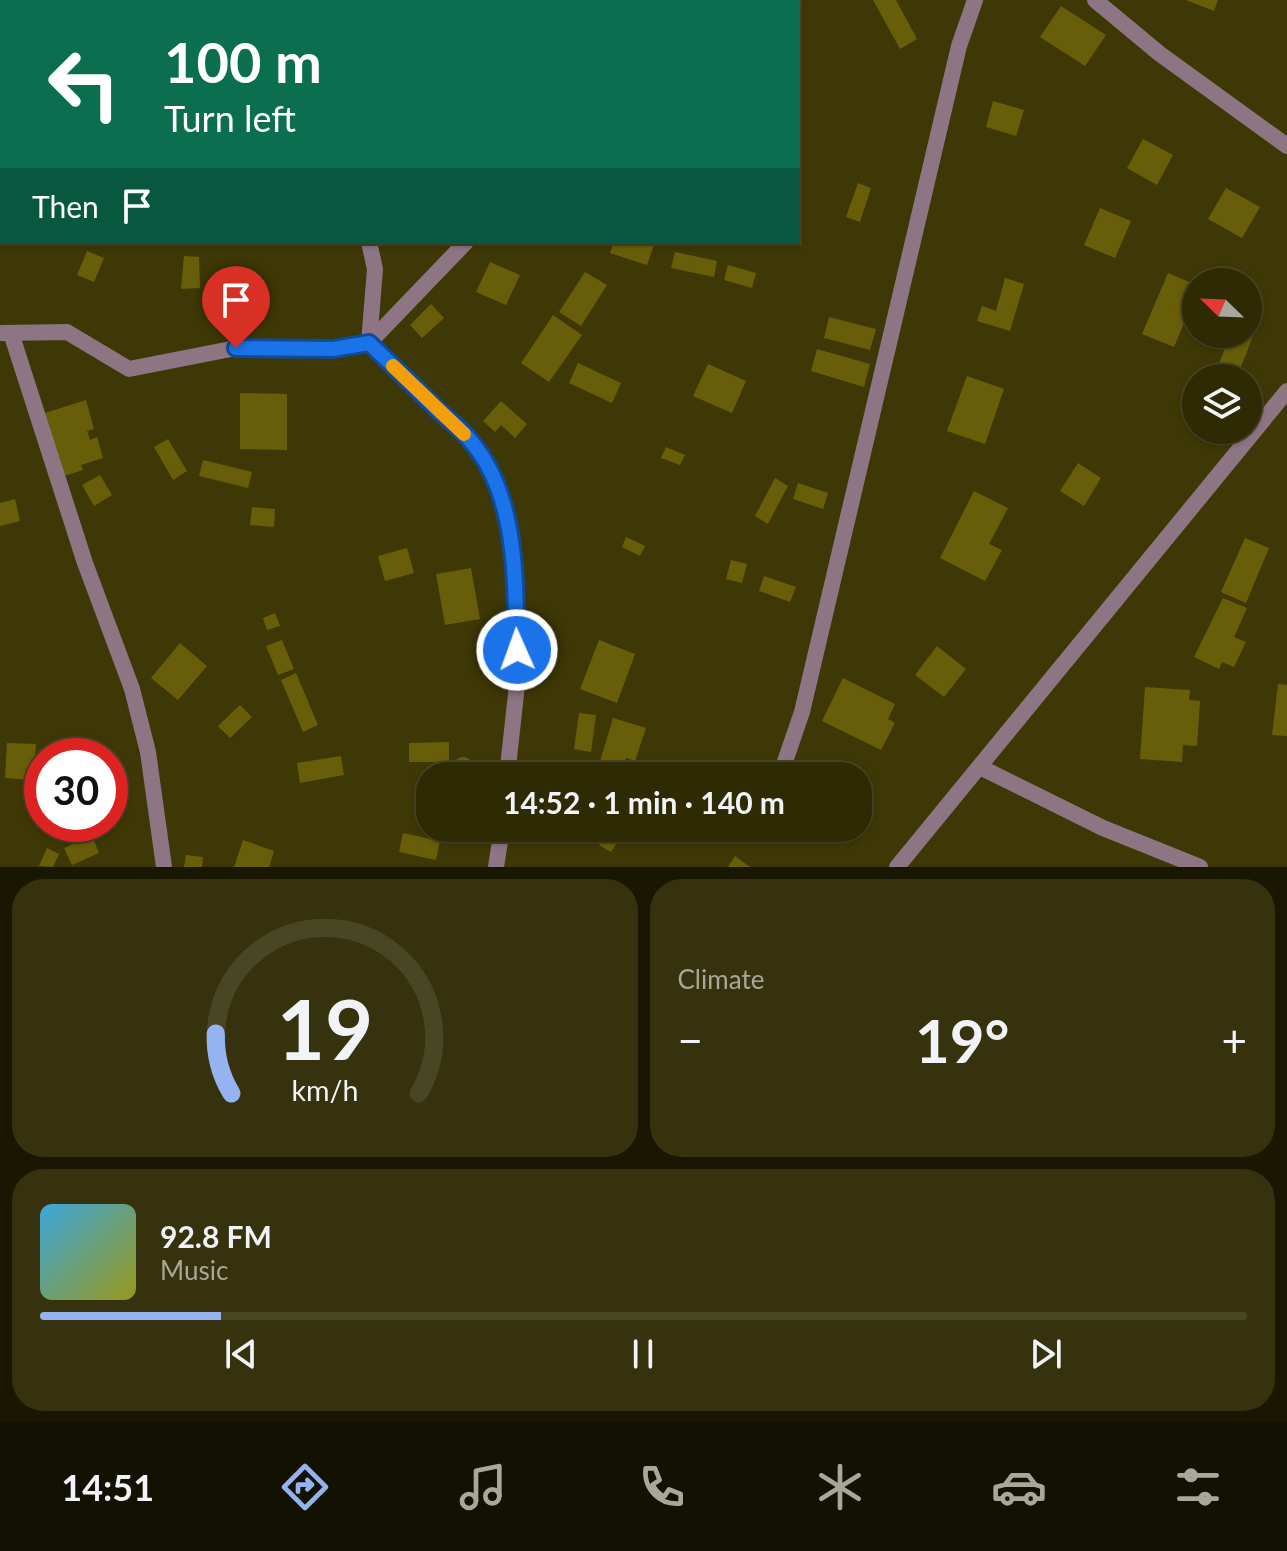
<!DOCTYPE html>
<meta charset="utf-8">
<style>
body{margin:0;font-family:Lato,sans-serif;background:#36320e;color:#f1f3f6;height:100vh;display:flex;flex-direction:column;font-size:30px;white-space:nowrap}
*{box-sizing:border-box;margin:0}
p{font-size:26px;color:#a7a79a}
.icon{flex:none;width:44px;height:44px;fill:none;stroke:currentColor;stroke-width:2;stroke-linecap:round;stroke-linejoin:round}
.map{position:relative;height:867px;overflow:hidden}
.panel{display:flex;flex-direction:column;gap:12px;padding:12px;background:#191702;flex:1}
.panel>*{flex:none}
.top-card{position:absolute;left:0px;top:0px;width:800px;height:244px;box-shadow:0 2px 6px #0004,0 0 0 2px #494626;background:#0b6e4f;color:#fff;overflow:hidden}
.needle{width:52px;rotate:293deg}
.tools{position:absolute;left:1182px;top:268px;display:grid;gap:16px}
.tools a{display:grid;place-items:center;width:80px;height:80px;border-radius:50%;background:#2e2a04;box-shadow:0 2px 6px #0004,0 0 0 2px #494626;font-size:40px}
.speed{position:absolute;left:24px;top:738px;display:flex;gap:16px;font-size:40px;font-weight:700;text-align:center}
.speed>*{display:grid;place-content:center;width:104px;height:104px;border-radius:50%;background:#2e2a04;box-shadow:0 2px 6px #0004,0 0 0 2px #494626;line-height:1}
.speed .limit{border:12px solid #d22;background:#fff;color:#111}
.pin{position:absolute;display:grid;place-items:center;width:68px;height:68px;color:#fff;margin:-82px -34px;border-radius:50% 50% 50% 0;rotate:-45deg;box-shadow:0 0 8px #0007}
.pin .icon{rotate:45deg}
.me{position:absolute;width:88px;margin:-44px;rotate:358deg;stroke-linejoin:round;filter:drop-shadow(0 0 6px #0008)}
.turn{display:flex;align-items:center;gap:28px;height:168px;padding:0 32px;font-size:36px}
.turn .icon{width:104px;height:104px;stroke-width:2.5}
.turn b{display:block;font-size:56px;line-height:68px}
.then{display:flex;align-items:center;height:76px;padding:0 32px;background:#0003;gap:16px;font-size:30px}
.big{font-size:60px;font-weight:700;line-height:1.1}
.panel .tile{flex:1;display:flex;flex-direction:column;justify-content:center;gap:12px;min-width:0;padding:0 28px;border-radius:32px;background:#36320e}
.panel .dial{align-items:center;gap:0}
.dial svg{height:208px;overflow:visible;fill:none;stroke:#494626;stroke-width:7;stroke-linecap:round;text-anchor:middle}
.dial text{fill:#f1f3f6;stroke:none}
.song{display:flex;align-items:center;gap:24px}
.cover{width:96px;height:96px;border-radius:12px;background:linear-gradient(135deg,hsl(200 70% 55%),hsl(60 70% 35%))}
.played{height:8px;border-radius:4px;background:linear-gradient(90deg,#95b2f1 15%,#494626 15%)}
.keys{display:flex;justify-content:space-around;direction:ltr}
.heat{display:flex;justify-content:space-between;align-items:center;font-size:44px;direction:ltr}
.panel .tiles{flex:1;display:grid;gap:12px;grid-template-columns:1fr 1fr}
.tile:last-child{grid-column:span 2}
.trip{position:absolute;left:416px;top:762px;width:456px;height:80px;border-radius:32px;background:#2e2a04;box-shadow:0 2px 6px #0004,0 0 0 2px #494626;font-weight:700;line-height:80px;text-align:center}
.tabs{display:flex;height:128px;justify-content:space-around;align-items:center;background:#121102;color:#a7a79a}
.tabs .icon{width:56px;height:56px}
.tabs .current{color:#95b2f1}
.tabs b{font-size:36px;color:#f1f3f6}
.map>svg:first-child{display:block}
</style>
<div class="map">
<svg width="1287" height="867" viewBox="0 0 1287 867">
<rect width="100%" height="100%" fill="#3e3806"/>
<!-- building -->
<path fill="#685e09" d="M 873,0 L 896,0 L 917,39 L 900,49 Z
M 1186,0 L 1218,0 L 1214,11 Z
M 1061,6 L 1106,35 L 1085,66 L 1040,37 Z
M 993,101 L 1024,110 L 1016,136 L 986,127 Z
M 1143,139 L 1173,155 L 1157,185 L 1127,168 Z
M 858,183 L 871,188 L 860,222 L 846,217 Z
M 1226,188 L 1260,207 L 1242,238 L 1208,219 Z
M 1100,208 L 1131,221 L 1115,258 L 1084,245 Z
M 614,242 L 655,242 L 647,265 L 610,253 Z
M 87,251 L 104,258 L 94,282 L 77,275 Z
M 675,252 L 717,261 L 714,277 L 671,268 Z
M 184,256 L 199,257 L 200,288 L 181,289 Z
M 490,262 L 520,275 L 506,305 L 476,292 Z
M 728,265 L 756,273 L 752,288 L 724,280 Z
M 585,272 L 607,285 L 581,326 L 559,312 Z
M 1168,273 L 1196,285 L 1196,295 L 1174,347 L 1142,334 Z
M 1005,278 L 1024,284 L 1010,331 L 977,321 L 982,306 L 996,311 Z
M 431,304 L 444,318 L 422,338 L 410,325 Z
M 553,315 L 582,335 L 549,382 L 521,363 Z
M 829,317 L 876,329 L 870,350 L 824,338 Z
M 1230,334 L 1248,334 L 1253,336 L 1239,372 L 1219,364 Z
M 817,349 L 870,364 L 864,387 L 811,371 Z
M 578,363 L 621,383 L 612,403 L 569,383 Z
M 708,364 L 746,381 L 732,413 L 693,396 Z
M 967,376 L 1004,389 L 985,444 L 947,431 Z
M 240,393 L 287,394 L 287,450 L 240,449 Z
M 86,400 L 94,429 L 87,431 L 90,440 L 97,437 L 103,458 L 81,465 L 83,470 L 64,476 L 45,413 Z
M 501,401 L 527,424 L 515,438 L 501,425 L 495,432 L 483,421 Z
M 168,439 L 187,471 L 173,480 L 154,447 Z
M 666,447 L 685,455 L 680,465 L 661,458 Z
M 203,460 L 252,472 L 248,488 L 199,476 Z
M 1078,463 L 1101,478 L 1084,506 L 1060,491 Z
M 100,475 L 112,495 L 94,506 L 82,485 Z
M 775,478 L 788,486 L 768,524 L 755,516 Z
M 798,483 L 828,493 L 823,509 L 793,499 Z
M 974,491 L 1008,508 L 989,544 L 1002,550 L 985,581 L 940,558 Z
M 15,499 L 20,521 L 0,526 L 0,503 Z
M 252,507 L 275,509 L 274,527 L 250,525 Z
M 626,537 L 645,546 L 640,556 L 622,547 Z
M 1245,538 L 1269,548 L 1246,603 L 1221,592 Z
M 407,548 L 414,573 L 385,581 L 378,556 Z
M 731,560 L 747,564 L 742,583 L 726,579 Z
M 471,568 L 480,619 L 445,625 L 436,574 Z
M 764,576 L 796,587 L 790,602 L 759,591 Z
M 1223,598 L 1247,608 L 1234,637 L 1246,642 L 1234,667 L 1222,662 L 1219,669 L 1194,657 Z
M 275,613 L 280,626 L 267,630 L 263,618 Z
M 282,640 L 294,669 L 278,675 L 266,646 Z
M 599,640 L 635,654 L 617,703 L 580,689 Z
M 180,643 L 207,666 L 178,700 L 151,678 Z
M 937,646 L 966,669 L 944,697 L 915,675 Z
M 296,673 L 318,725 L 303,732 L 281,680 Z
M 843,678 L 895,704 L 888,719 L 895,723 L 881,750 L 822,721 Z
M 1278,684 L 1287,685 L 1287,736 L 1272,735 Z
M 1145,687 L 1190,690 L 1189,700 L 1200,701 L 1197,746 L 1183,745 L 1182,762 L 1140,759 Z
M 240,705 L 252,717 L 230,738 L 218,726 Z
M 579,713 L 596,715 L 591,752 L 574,749 Z
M 613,718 L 646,728 L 635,761 L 626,758 L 621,775 L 598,768 Z
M 449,742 L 449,762 L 409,762 L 409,743 Z
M 7,743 L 36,744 L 33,780 L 5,778 Z
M 341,756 L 344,775 L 300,783 L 297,763 Z
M453 767a10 10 0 1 1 20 0a10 10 0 1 1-20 0Z
M 631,828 L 669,828 L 667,843 L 629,838 Z
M 608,831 L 620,838 L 611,852 L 599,845 Z
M 403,833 L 440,841 L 436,860 L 399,852 Z
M 92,836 L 99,853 L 72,865 L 64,848 Z
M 243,840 L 274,851 L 269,867 L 234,867 Z
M 47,848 L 59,854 L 53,867 L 39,866 Z
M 186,855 L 203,857 L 202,867 L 184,867 Z
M 735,856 L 750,867 L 728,867 Z"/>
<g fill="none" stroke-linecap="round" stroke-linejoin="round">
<!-- minor -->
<path stroke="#8e7584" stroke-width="16" d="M 272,0 L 273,2
M 1095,0 L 1160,54 L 1287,146
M 353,2 L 354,0
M 618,2 L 619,0
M 0,86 L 2,86
M 2,333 L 67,332 L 129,369 L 236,348 L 333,349 L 369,343 L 466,242
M 11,333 L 85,563 L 132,689 L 148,752 L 164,867
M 369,343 L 474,444 L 491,471 L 502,495 L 508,520 L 516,599 L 518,676 L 507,776
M 369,343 L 375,269 L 369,242
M 980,767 L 1103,828 L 1200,867
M 780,776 L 802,712 L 959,46 L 975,0
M 496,867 L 502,828"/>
<!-- tertiary -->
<path stroke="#8e7584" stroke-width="16" d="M 897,867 L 1287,391"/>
</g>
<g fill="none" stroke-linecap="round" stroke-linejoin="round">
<defs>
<path id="route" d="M 236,348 L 333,349 L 369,343 C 392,365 416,388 439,411 C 451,422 465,432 474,445 C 518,500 515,583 517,650"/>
</defs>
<!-- route casing -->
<use href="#route" stroke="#114b97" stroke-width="20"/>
<!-- route -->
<use href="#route" stroke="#1a73e8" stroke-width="14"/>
<!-- slow -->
<path stroke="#f59e0b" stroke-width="14" d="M 393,366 L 464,434"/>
</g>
</svg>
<div class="tools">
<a><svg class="needle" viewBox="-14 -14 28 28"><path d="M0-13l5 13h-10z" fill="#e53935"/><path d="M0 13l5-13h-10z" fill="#a7a79a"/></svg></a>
<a><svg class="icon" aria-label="layers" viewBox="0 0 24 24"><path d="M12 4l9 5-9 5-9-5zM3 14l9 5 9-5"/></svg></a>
</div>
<div class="speed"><div class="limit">30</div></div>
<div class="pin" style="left:236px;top:348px;background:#d93025"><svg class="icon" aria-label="arrive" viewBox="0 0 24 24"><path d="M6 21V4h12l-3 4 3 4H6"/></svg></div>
<svg class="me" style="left:517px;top:650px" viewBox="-20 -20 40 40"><circle r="17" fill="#1a73e8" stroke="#fff" stroke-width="3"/><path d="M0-11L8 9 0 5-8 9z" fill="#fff"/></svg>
<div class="trip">14:52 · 1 min · 140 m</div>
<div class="top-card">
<div class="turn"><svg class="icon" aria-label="left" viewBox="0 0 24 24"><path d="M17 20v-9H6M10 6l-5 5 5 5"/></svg><div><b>100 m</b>Turn left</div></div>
<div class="then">Then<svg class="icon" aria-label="arrive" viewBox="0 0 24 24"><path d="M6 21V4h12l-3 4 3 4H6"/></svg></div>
</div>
</div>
<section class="panel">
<div class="tiles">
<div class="tile dial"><svg viewBox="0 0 100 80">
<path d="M14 69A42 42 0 1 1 86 69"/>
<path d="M14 69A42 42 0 0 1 8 46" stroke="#95b2f1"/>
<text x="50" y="56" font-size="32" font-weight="700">19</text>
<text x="50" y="72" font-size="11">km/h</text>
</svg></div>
<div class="tile"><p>Climate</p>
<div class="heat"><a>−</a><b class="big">19°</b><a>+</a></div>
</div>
<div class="tile">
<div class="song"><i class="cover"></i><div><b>92.8 FM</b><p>Music</p></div></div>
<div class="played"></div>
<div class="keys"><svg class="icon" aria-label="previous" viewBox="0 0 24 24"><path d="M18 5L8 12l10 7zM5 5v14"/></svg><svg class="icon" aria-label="pause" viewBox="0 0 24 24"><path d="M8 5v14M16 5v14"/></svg><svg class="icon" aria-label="next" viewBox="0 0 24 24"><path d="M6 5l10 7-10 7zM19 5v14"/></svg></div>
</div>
</div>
</section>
<nav class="tabs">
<b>14:51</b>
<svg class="icon current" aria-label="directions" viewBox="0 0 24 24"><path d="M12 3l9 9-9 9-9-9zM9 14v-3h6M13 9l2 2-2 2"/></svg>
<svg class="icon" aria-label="music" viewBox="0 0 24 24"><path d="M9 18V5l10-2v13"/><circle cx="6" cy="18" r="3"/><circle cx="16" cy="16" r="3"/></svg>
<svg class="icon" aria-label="phone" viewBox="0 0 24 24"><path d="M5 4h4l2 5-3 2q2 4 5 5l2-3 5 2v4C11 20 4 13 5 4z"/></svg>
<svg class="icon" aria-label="climate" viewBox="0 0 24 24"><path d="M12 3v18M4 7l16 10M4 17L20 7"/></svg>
<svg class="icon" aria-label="car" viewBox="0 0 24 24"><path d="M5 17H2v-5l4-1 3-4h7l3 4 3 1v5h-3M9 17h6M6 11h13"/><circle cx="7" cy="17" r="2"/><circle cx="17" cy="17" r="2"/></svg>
<svg class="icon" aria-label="filters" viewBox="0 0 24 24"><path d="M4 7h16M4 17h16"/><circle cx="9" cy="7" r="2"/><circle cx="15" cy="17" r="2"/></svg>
</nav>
